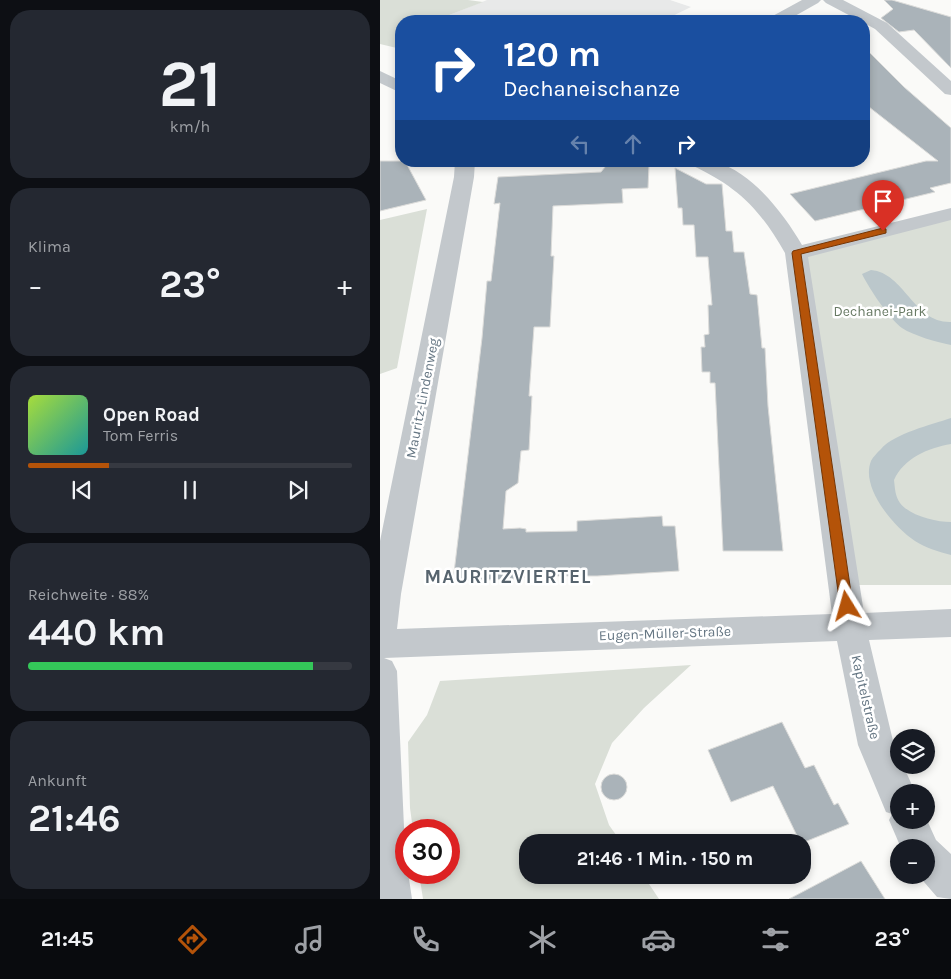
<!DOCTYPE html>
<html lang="de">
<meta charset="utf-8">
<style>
body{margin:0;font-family:Karla,sans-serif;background:#242831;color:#f1f3f6;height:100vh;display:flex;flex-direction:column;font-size:19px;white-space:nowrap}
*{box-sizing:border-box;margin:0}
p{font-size:16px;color:#9ea1a6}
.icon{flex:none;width:28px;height:28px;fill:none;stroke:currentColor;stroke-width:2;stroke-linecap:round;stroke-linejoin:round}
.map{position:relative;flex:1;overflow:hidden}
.details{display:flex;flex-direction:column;gap:10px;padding:10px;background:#0d0f14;width:380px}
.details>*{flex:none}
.hud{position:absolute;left:15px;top:15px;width:475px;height:152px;border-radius:20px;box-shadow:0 2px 8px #0003;background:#1a4fa0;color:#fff;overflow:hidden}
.fabs{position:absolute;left:510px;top:729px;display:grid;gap:10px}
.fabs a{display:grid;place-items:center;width:45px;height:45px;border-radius:50%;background:#171b24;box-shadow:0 2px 8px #0003;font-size:25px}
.speed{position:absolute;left:15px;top:819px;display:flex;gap:10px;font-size:25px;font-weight:700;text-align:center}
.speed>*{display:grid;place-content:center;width:65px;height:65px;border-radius:50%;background:#171b24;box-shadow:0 2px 8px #0003;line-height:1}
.speed .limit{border:8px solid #d22;background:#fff;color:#111}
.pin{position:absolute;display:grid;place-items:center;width:42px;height:42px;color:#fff;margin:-51px -21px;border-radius:50% 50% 50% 0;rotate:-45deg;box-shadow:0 0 5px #0007}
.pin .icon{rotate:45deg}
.me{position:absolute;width:55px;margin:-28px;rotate:352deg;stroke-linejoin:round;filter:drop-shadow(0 0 4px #0008)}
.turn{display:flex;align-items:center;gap:18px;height:105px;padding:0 25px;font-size:22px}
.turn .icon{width:65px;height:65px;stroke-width:2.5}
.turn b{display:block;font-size:35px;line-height:42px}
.lanes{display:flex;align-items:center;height:48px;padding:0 25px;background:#0003;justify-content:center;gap:25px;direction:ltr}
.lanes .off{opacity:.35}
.big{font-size:38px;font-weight:700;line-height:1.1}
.details .tile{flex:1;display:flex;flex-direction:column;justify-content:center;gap:8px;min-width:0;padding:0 18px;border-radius:20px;background:#242831}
.details .dial{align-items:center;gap:0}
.dial b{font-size:65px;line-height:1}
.song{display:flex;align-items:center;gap:15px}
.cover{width:60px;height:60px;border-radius:8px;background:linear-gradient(135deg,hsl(80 70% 55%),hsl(180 70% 35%))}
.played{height:5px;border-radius:2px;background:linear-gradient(90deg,#b45309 25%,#363941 25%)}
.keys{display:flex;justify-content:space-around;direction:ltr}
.heat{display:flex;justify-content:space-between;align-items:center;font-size:28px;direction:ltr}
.charge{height:8px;border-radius:4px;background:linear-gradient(90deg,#34c759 88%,#363941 0)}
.trip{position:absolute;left:139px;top:834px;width:292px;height:50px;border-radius:20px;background:#171b24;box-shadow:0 2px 8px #0003;font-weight:700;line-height:50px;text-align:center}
.tab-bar{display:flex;height:80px;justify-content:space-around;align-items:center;background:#090b0e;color:#9ea1a6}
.tab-bar .icon{width:35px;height:35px}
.tab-bar .on{color:#b45309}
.tab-bar b{font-size:22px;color:#f1f3f6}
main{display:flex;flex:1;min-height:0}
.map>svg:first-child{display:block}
</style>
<main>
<section class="details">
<div class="tile dial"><b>21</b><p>km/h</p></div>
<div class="tile"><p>Klima</p>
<div class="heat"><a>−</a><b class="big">23°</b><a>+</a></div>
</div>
<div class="tile">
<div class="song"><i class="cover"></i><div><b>Open Road</b><p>Tom Ferris</p></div></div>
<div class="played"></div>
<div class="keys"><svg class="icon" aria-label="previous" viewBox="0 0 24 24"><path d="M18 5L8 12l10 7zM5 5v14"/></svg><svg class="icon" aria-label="pause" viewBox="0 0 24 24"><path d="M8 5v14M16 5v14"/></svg><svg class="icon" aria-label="next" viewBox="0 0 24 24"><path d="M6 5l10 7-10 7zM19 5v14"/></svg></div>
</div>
<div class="tile"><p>Reichweite · 88%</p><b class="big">440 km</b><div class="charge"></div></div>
<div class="tile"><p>Ankunft</p><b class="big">21:46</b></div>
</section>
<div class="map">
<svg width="571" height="899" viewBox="0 0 571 899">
<rect width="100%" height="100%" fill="#fafaf8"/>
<!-- built -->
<path fill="#e8e9e9" d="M 107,0 L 290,0 L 311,7 L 282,21 L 65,21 L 64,17 Z"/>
<!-- green -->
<path fill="#dadfd7" d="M 0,0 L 88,0 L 103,2 L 64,17 L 64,21 L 21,21 L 21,49 L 0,44 Z
M 47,209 L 17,368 L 0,374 L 0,220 Z
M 571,217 L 571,585 L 472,585 L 423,256 Z
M 311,665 L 264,708 L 232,743 L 215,784 L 229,825 L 241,842 L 148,842 L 148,875 L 263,875 L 279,899 L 43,899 L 39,873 L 69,872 L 69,830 L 33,830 L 30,808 L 28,742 L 47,715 L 60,681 Z"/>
<!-- water -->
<path fill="#bbc7cb" d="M 491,270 C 525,273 533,323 571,322 L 571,345 C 557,342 534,336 522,328 C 509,318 490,290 482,274 Z
M 571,418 L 571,444 C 548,448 524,458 514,480 C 515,488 515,496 520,503 C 530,516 556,522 571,522 L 571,555 C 559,552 546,548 535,541 C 515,528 480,488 491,461 C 493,457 498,452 501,449 C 515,433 551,425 571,418 Z"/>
<!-- building -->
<path fill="#aab3b9" stroke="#dcdcda" d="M 504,0 L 512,0 L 571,17 L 571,68 L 534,30 L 519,32 L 501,18 L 513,9 Z
M 484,47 L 524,87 L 571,128 L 571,183 L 550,188 L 555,192 L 435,221 L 410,194 L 546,161 L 558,161 L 484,103 Z
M 0,161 L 25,161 L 46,200 L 0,211 Z
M 230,161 L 240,161 L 241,165 L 269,165 L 268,188 L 242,189 L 243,203 L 173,206 L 171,256 L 174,256 L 170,327 L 154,327 L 149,396 L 152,396 L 149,450 L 141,451 L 138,483 L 126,491 L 123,529 L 140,528 L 146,529 L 146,532 L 197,531 L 197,521 L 282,516 L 283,526 L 295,526 L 299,571 L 217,576 L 147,576 L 146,577 L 133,579 L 73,581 L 102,338 L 107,281 L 111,281 L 120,203 L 114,204 L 118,177 L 221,172 Z
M 295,168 L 326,184 L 342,184 L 346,231 L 352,231 L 354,252 L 364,252 L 370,294 L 377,295 L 382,348 L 385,348 L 388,406 L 403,551 L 343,551 L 335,383 L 330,383 L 330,372 L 322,372 L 321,347 L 325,347 L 324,335 L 329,334 L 328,305 L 332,305 L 328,257 L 316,257 L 314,225 L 303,225 L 302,208 L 298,208 Z
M 402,722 L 425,768 L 434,765 L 454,805 L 458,803 L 469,824 L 422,843 L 420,842 L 393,786 L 351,802 L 328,750 Z
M221 787a13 13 0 1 1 26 0a13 13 0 1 1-26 0Z
M 481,861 L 505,899 L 409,899 Z"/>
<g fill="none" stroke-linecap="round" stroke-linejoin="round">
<!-- street -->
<path fill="#c3c8cc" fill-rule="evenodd" d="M 422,0 L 441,0 L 438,3 L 406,21 L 387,21 L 389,18 Z
M 443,0 L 463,0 L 507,23 L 571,81 L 571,95 L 565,94 L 495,29 L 484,23 L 484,21 L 480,21 L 446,3 Z
M 0,71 L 21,81 L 21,93 L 0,83 Z
M 75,161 L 95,161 L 94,177 L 21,594 L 17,629 L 452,614 L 405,253 C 380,209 357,186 311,165 L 308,161 C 317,161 328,159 336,162 C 372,172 404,214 422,245 L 571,208 L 571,220 L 428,257 L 484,613 L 571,609 L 571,637 L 489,640 L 514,745 L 519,756 L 519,765 L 523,765 L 535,792 L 519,792 L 519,820 L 546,820 L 546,818 L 556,840 L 571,854 L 571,899 L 557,897 L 538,875 L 546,875 L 546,848 L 521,848 L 509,820 L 512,814 L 506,812 L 478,745 L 457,641 L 4,658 L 12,661 L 17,671 L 26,872 L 28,872 L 32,899 L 0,899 L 0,541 L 74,177 Z"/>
</g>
<!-- route -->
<path fill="#b45309" stroke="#753606" d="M 503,228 L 506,229 L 506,233 L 421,254 L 473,606 L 471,610 L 467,612 L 462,610 L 460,606 L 412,253 L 413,251 Z"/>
<g text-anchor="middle" stroke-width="5" stroke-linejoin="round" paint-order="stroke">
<!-- park labels -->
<g font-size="14" fill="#687a64" stroke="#fff">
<text x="500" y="316">Dechanei-Park</text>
</g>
<!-- street labels -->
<g font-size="14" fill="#657683" stroke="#fff">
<text transform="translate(42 398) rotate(-79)" y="5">Mauritz-Lindenweg</text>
<text transform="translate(285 633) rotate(-2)" y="5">Eugen-Müller-Straße</text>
<text transform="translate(486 697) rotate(77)" y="5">Kapitelstraße</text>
</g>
<!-- district labels -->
<g font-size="19" font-weight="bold" letter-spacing="1" fill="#57646e" stroke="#fff">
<text x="128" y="583">MAURITZVIERTEL</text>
</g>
</g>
</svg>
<div class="fabs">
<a><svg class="icon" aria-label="layers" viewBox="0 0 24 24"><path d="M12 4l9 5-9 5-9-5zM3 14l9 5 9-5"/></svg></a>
<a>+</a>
<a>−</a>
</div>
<div class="speed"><div class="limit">30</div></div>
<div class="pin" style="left:503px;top:231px;background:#d93025"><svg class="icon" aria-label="arrive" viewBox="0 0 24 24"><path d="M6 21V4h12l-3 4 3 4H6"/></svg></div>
<svg class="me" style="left:467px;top:606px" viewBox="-20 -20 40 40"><path d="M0-17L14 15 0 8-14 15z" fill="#b45309" stroke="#fff" stroke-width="4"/></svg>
<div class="trip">21:46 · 1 Min. · 150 m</div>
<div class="hud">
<div class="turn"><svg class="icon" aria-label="right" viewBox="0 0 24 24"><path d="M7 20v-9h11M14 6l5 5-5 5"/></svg><div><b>120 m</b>Dechaneischanze</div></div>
<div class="lanes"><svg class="icon off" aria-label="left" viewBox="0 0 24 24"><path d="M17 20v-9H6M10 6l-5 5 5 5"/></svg><svg class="icon off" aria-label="ahead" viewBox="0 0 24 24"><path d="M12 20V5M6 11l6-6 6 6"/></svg><svg class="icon" aria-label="right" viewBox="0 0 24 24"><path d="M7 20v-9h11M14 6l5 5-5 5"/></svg></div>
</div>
</div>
</main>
<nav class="tab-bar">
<b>21:45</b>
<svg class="icon on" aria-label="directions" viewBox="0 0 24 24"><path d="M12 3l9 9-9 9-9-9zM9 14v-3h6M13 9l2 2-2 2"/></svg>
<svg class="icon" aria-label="music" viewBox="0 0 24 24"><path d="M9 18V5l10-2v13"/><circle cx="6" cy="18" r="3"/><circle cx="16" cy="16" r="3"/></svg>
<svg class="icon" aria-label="phone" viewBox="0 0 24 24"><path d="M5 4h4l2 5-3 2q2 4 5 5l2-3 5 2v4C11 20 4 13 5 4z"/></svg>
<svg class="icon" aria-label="climate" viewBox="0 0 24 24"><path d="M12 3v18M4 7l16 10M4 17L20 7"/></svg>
<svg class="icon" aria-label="car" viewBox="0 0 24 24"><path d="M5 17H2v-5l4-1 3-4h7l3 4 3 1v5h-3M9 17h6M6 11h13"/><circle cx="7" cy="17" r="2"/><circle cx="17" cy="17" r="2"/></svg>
<svg class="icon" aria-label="filters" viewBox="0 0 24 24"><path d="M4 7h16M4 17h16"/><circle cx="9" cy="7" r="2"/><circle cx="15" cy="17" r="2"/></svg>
<b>23°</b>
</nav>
